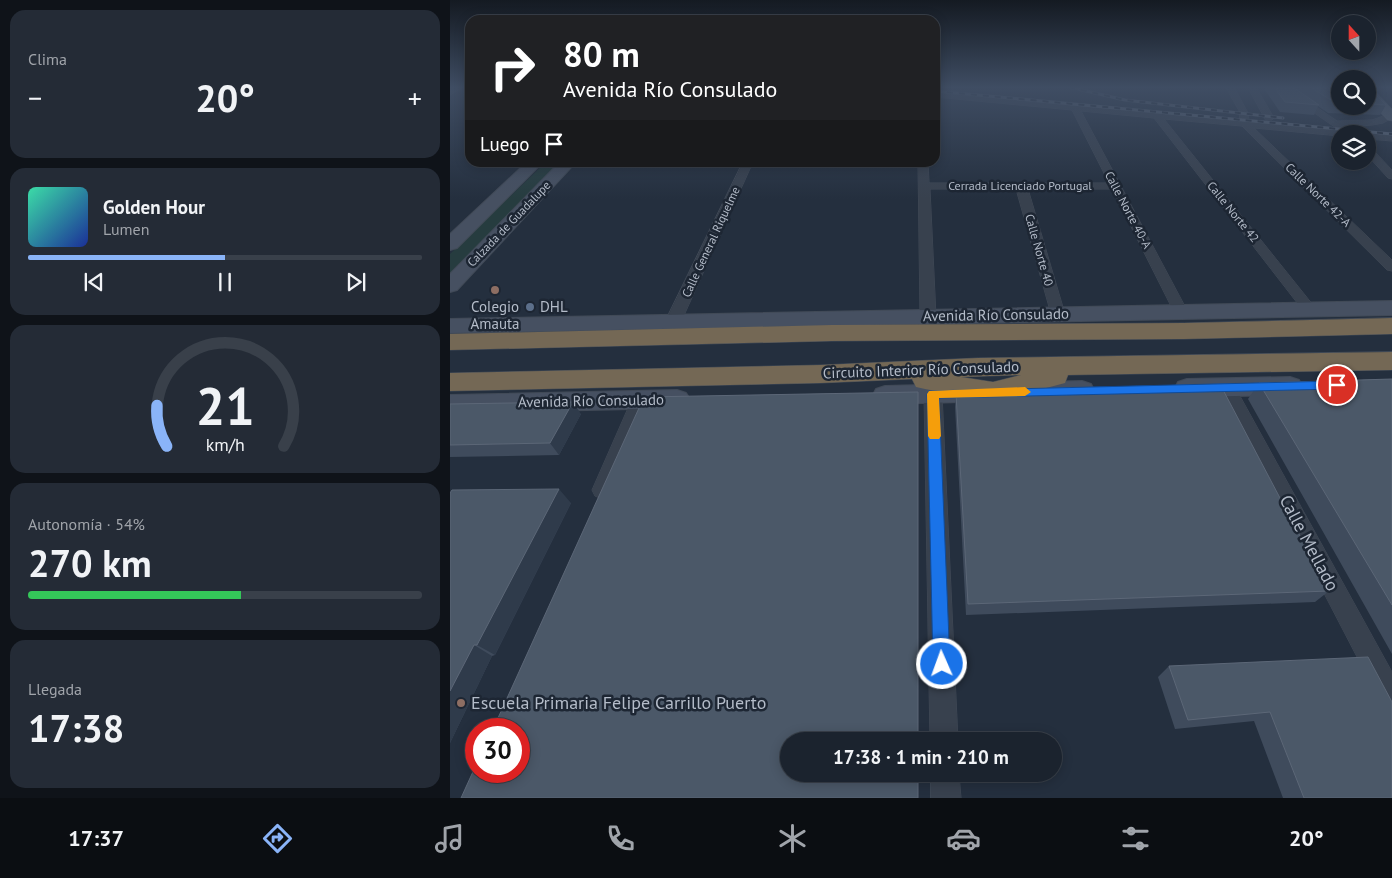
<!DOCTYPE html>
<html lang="es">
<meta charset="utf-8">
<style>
body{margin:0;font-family:"PT Sans",sans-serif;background:#242b36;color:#f1f3f6;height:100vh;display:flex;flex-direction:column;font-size:19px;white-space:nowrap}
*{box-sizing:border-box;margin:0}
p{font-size:16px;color:#a0a4aa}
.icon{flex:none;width:28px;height:28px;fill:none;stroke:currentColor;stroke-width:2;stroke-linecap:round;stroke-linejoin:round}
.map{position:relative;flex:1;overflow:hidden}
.drawer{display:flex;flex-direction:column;gap:10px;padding:10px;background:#0f1319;width:450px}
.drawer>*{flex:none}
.hud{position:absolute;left:15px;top:15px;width:475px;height:152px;border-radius:15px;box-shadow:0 2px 12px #0003,0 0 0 1px #39404a;background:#202124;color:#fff;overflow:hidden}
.needle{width:32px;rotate:339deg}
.fabs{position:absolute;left:881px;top:15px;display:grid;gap:10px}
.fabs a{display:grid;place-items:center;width:45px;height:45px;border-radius:50%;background:#1b232e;box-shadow:0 2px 12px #0003,0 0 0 1px #39404a;font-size:25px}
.speed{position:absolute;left:15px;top:718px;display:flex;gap:10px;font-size:25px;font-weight:700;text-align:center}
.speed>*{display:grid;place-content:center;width:65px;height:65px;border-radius:50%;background:#1b232e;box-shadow:0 2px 12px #0003,0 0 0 1px #39404a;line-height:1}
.speed .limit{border:8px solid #d22;background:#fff;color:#111}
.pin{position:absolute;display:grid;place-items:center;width:42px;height:42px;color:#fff;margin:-21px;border:2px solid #fff;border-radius:50%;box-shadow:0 1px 5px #0007}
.me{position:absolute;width:55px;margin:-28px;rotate:358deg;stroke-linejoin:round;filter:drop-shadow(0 0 4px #0008)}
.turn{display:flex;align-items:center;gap:18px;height:105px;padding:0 15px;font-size:22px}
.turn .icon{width:65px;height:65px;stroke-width:2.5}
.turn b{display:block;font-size:35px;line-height:42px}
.then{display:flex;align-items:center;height:48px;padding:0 15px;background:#0003;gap:10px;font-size:19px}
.big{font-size:38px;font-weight:800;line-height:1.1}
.drawer .tile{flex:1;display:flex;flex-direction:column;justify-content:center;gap:8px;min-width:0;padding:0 18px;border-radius:15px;background:#242b36}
.drawer .dial{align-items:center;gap:0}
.dial svg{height:130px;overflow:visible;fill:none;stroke:#39404a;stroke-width:7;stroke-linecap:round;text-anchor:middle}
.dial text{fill:#f1f3f6;stroke:none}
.song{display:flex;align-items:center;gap:15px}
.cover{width:60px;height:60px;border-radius:8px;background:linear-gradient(135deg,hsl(160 70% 55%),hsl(230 70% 35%))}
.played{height:5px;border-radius:2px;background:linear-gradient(90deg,#8ab4f8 50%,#39404a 50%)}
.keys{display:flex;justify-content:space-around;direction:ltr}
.heat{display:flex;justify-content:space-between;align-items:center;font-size:28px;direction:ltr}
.charge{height:8px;border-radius:4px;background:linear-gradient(90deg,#34c759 54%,#39404a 0)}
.trip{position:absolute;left:330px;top:732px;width:282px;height:50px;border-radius:25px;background:#1b232e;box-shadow:0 2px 12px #0003,0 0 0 1px #39404a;font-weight:800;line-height:50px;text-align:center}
.tab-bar{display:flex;height:80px;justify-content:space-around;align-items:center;background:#0b0e12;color:#a0a4aa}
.tab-bar .icon{width:35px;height:35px}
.tab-bar .current{color:#8ab4f8}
.tab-bar b{font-size:22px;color:#f1f3f6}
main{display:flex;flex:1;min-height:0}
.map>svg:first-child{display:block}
</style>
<main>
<section class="drawer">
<div class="tile"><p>Clima</p>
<div class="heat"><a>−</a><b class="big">20°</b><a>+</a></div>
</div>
<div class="tile">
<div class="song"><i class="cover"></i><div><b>Golden Hour</b><p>Lumen</p></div></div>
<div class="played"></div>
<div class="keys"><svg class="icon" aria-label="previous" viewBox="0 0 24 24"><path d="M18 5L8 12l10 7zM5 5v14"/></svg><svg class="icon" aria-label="pause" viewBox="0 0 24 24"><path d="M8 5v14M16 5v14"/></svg><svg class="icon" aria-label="next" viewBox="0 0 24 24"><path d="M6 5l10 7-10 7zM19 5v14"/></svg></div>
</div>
<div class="tile dial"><svg viewBox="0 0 100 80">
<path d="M14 69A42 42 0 1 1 86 69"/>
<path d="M14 69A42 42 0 0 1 8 44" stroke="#8ab4f8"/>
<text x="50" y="56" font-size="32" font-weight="700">21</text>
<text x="50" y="72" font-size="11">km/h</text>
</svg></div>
<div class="tile"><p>Autonomía · 54%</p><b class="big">270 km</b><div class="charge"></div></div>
<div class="tile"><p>Llegada</p><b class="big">17:38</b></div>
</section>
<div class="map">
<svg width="942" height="798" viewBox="0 0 942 798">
<rect width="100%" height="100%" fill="#242f3e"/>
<!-- green -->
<path fill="#263c3f" d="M 95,163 L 109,163 L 0,273 L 0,254 Z"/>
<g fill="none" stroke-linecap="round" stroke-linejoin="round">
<defs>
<path id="minor" d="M 3,87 L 13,87 L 0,95 L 0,89 Z
M 776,87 L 784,87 L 798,113 L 799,122 L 889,130 L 827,87 L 837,87 L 887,121 L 922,120 L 942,113 L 942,118 L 933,123 L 922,125 L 897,127 L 899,129 L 897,131 L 904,134 L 890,134 L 890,136 L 804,128 L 942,260 L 942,271 L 937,270 L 792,126 L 714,119 L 867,310 L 865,313 L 855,313 L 704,118 L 631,111 L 738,312 L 736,315 L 726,315 L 724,312 L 662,189 L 578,189 L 615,314 L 613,317 L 603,317 L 601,314 L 566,189 L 480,189 L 486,317 L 483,320 L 473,320 L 470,317 L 468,162 L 478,162 L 479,183 L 659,183 L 622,110 L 485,97 L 485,91 L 789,121 L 790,113 Z
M 798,87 L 806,87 L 824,118 L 822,120 L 816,120 Z
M 918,133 L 942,135 L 942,141 L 918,139 L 918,134 L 915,134 Z
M 918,148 L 922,149 L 942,170 L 942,179 L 938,178 L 918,156 Z
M 293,162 L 303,162 L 231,322 L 228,325 L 218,325 L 215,322 Z
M 776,381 L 782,383 L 785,387 L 942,672 L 942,711 L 933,707 L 767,387 L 770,383 Z
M 483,388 L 489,390 L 492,394 L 508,741 L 480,741 L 474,394 L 477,390 Z
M 191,393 L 197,394 L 200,399 L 162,490 L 159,496 L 152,499 L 145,496 L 142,490 L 182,399 L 185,394 Z
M 481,774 L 509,774 L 511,798 L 481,798 Z"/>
<path id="secondary" d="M 77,162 L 93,162 L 7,248 L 0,250 L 0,234 Z
M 110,162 L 126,162 L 7,290 L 0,292 L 0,274 Z
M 942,301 L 942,315 L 0,333 L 0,319 Z
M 840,377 L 849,380 L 852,386 L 849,392 L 840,395 L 737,397 L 728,394 L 725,388 L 728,382 L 737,379 Z
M 632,381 L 641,384 L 644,390 L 641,396 L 632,399 L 435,404 L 426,401 L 423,395 L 426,389 L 435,386 Z
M 227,390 L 236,393 L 240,399 L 236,405 L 227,408 L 0,413 L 0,395 Z"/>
<path id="primary" d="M 918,88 L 923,89 L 942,109 L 942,121 L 937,120 L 918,99 Z"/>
<path id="motorway" d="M 942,318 L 942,334 L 734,339 L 382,341 L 0,350 L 0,334 L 382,325 L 734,323 Z
M 942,352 L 942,370 L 618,375 L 615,383 L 543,402 L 475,389 L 466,387 L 462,379 L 371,383 L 0,391 L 0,373 L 371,365 L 528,358 ZM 571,375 L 543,382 L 511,377 Z"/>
</defs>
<!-- minor casing -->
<use href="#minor" stroke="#414a57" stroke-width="1"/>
<!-- secondary casing -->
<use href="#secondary" stroke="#414a57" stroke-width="2"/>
<!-- primary casing -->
<use href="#primary" stroke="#414a57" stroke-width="1"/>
<!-- motorway casing -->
<use href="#motorway" stroke="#434c59" stroke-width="1"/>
<!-- minor -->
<use href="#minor" fill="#38414e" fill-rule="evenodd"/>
<!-- secondary -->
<use href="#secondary" fill="#465061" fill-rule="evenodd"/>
<!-- primary -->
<use href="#primary" fill="#56606e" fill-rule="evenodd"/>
<!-- motorway -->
<use href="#motorway" fill="#746855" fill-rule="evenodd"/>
<defs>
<path id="rail" d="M 619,87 L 675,100 L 833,118
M 485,91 L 942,134"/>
</defs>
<!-- rail casing -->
<use href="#rail" stroke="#5a6575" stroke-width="3"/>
<!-- rail -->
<use href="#rail" stroke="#1d2633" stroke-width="2" stroke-dasharray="6" stroke-linecap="butt"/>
</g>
<!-- wall -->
<path fill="#3f4b5c" d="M 813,87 L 843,87 L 848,90 L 849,87 L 890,87 L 890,106 L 918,106 L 918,87 L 936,105 L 930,115 L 878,113 L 868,106 L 864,115 L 830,112 Z
M 942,379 L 942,654 L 798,399 L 809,383 Z
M 506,394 L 879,591 L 865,602 L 516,615 L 505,407 Z
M 0,404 L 131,414 L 109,455 L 0,457 Z
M 0,493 L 121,503 L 45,655 L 42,656 L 0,743 Z
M 719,666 L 942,702 L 942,798 L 833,798 L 804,721 L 725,729 L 708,677 Z"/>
<!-- shaded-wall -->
<path fill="#2f3b4b" d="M 123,402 L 131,414 L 109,455 L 100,443 Z
M 109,489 L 121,503 L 45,655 L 27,645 Z
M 24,645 L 42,656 L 0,743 L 0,691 Z"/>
<!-- building -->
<path fill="#4b5868" stroke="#5c6777" d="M 824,87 L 843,87 L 869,105 L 835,102 Z
M 860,87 L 890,87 L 890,103 L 884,102 Z
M 918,87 L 936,105 L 918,104 Z
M 942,379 L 942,605 L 809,383 Z
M 771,386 L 879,591 L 518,604 L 506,394 Z
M 468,392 L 468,741 L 339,741 L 339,774 L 468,774 L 468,798 L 11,798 L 26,765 L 26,771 L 69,771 L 69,729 L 43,729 L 194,397 Z
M 123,402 L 100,443 L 0,445 L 0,404 Z
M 109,489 L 27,645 L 24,645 L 0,691 L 0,493 L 2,490 Z
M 918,657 L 942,702 L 942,798 L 854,798 L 820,712 L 738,720 L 719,666 Z"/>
<!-- sky -->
<linearGradient id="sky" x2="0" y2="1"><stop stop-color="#141a22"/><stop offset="0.44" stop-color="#3f4d63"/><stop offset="1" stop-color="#3f4d63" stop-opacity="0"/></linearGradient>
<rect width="942" height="199" fill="url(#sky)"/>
<!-- route -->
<path fill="#1a73e8" stroke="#114b97" d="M 887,381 L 892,385 L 887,389 L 489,398 L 500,664 L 498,670 L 492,672 L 486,670 L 483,664 L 477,394 L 479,391 Z"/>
<!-- slow -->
<path fill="#f59e0b" d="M 575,387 L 581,392 L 575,396 L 489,398 L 491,436 L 489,439 L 480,439 L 478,436 L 477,394 L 479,391 Z"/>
<!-- markers -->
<g fill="#8d6e63" stroke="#1d2633" stroke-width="2">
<circle cx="45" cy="290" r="5"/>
<circle cx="11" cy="703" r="5"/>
</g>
<circle fill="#5c6f8a" stroke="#1d2633" stroke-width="2" cx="80" cy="307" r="5"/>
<g text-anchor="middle" stroke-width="5" stroke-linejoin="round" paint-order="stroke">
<!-- far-street labels -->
<g font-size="12" fill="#b4bcc9" stroke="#1d2633">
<text x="570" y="190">Cerrada Licenciado Portugal</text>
<text transform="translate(868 195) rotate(44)" y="4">Calle Norte 42-A</text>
<text transform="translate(678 210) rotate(62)" y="4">Calle Norte 40-A</text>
<text transform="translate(783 212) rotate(51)" y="4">Calle Norte 42</text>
<text transform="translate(59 224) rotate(-46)" y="4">Calzada de Guadalupe</text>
<text transform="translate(261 242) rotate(-65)" y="4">Calle General Riquelme</text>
<text transform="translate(589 250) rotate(74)" y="4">Calle Norte 40</text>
</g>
<!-- poi labels -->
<g font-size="15" fill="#b4bcc9" stroke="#1d2633">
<text x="45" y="312">Colegio<tspan x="45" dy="17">Amauta</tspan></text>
<text x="90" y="312" text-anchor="start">DHL</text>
</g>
<!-- street labels -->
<g font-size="15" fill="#b4bcc9" stroke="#1d2633">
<text transform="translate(546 315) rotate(-1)" y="5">Avenida Río Consulado</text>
<text transform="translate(471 370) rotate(-2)" y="5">Circuito Interior Río Consulado</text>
<text transform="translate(141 401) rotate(-1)" y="5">Avenida Río Consulado</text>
</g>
<!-- near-street labels -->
<g font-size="18" fill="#b4bcc9" stroke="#1d2633">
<text transform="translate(859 543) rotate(62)" y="6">Calle Mellado</text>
</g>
<!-- near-poi labels -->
<g font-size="18" fill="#b4bcc9" stroke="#1d2633" text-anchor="start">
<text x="21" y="709">Escuela Primaria Felipe Carrillo Puerto</text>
</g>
</g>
</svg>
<div class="fabs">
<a><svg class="needle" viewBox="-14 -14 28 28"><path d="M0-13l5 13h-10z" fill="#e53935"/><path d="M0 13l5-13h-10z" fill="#a0a4aa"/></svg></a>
<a><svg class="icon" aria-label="search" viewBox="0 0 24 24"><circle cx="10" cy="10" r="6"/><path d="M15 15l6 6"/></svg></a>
<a><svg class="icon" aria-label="layers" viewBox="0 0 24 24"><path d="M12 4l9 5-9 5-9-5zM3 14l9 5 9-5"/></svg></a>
</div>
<div class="speed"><div class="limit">30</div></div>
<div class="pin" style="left:887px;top:385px;background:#d93025"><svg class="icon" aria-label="arrive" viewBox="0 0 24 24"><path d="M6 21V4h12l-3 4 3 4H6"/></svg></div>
<svg class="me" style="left:492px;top:664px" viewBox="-20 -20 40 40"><circle r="17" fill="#1a73e8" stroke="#fff" stroke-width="3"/><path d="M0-11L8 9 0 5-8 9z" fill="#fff"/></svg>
<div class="trip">17:38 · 1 min · 210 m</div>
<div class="hud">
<div class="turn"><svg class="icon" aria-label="right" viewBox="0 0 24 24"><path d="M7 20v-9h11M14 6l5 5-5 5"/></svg><div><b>80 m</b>Avenida Río Consulado</div></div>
<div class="then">Luego<svg class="icon" aria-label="arrive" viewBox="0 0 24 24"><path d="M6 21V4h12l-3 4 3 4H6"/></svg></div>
</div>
</div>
</main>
<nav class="tab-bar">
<b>17:37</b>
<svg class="icon current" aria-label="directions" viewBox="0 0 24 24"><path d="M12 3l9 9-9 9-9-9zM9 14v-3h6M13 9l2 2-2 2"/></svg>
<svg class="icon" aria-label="music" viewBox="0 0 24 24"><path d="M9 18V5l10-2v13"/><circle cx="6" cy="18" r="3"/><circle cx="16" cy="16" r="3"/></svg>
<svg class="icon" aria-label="phone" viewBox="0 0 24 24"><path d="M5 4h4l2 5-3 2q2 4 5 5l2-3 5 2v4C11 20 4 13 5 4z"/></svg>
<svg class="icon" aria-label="climate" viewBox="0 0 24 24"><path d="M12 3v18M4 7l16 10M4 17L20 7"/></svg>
<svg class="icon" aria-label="car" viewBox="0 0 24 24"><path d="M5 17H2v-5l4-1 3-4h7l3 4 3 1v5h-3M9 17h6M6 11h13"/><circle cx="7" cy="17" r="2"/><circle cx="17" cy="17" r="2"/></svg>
<svg class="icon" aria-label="filters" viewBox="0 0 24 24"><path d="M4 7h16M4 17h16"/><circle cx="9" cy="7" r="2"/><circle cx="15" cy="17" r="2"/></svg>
<b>20°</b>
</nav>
